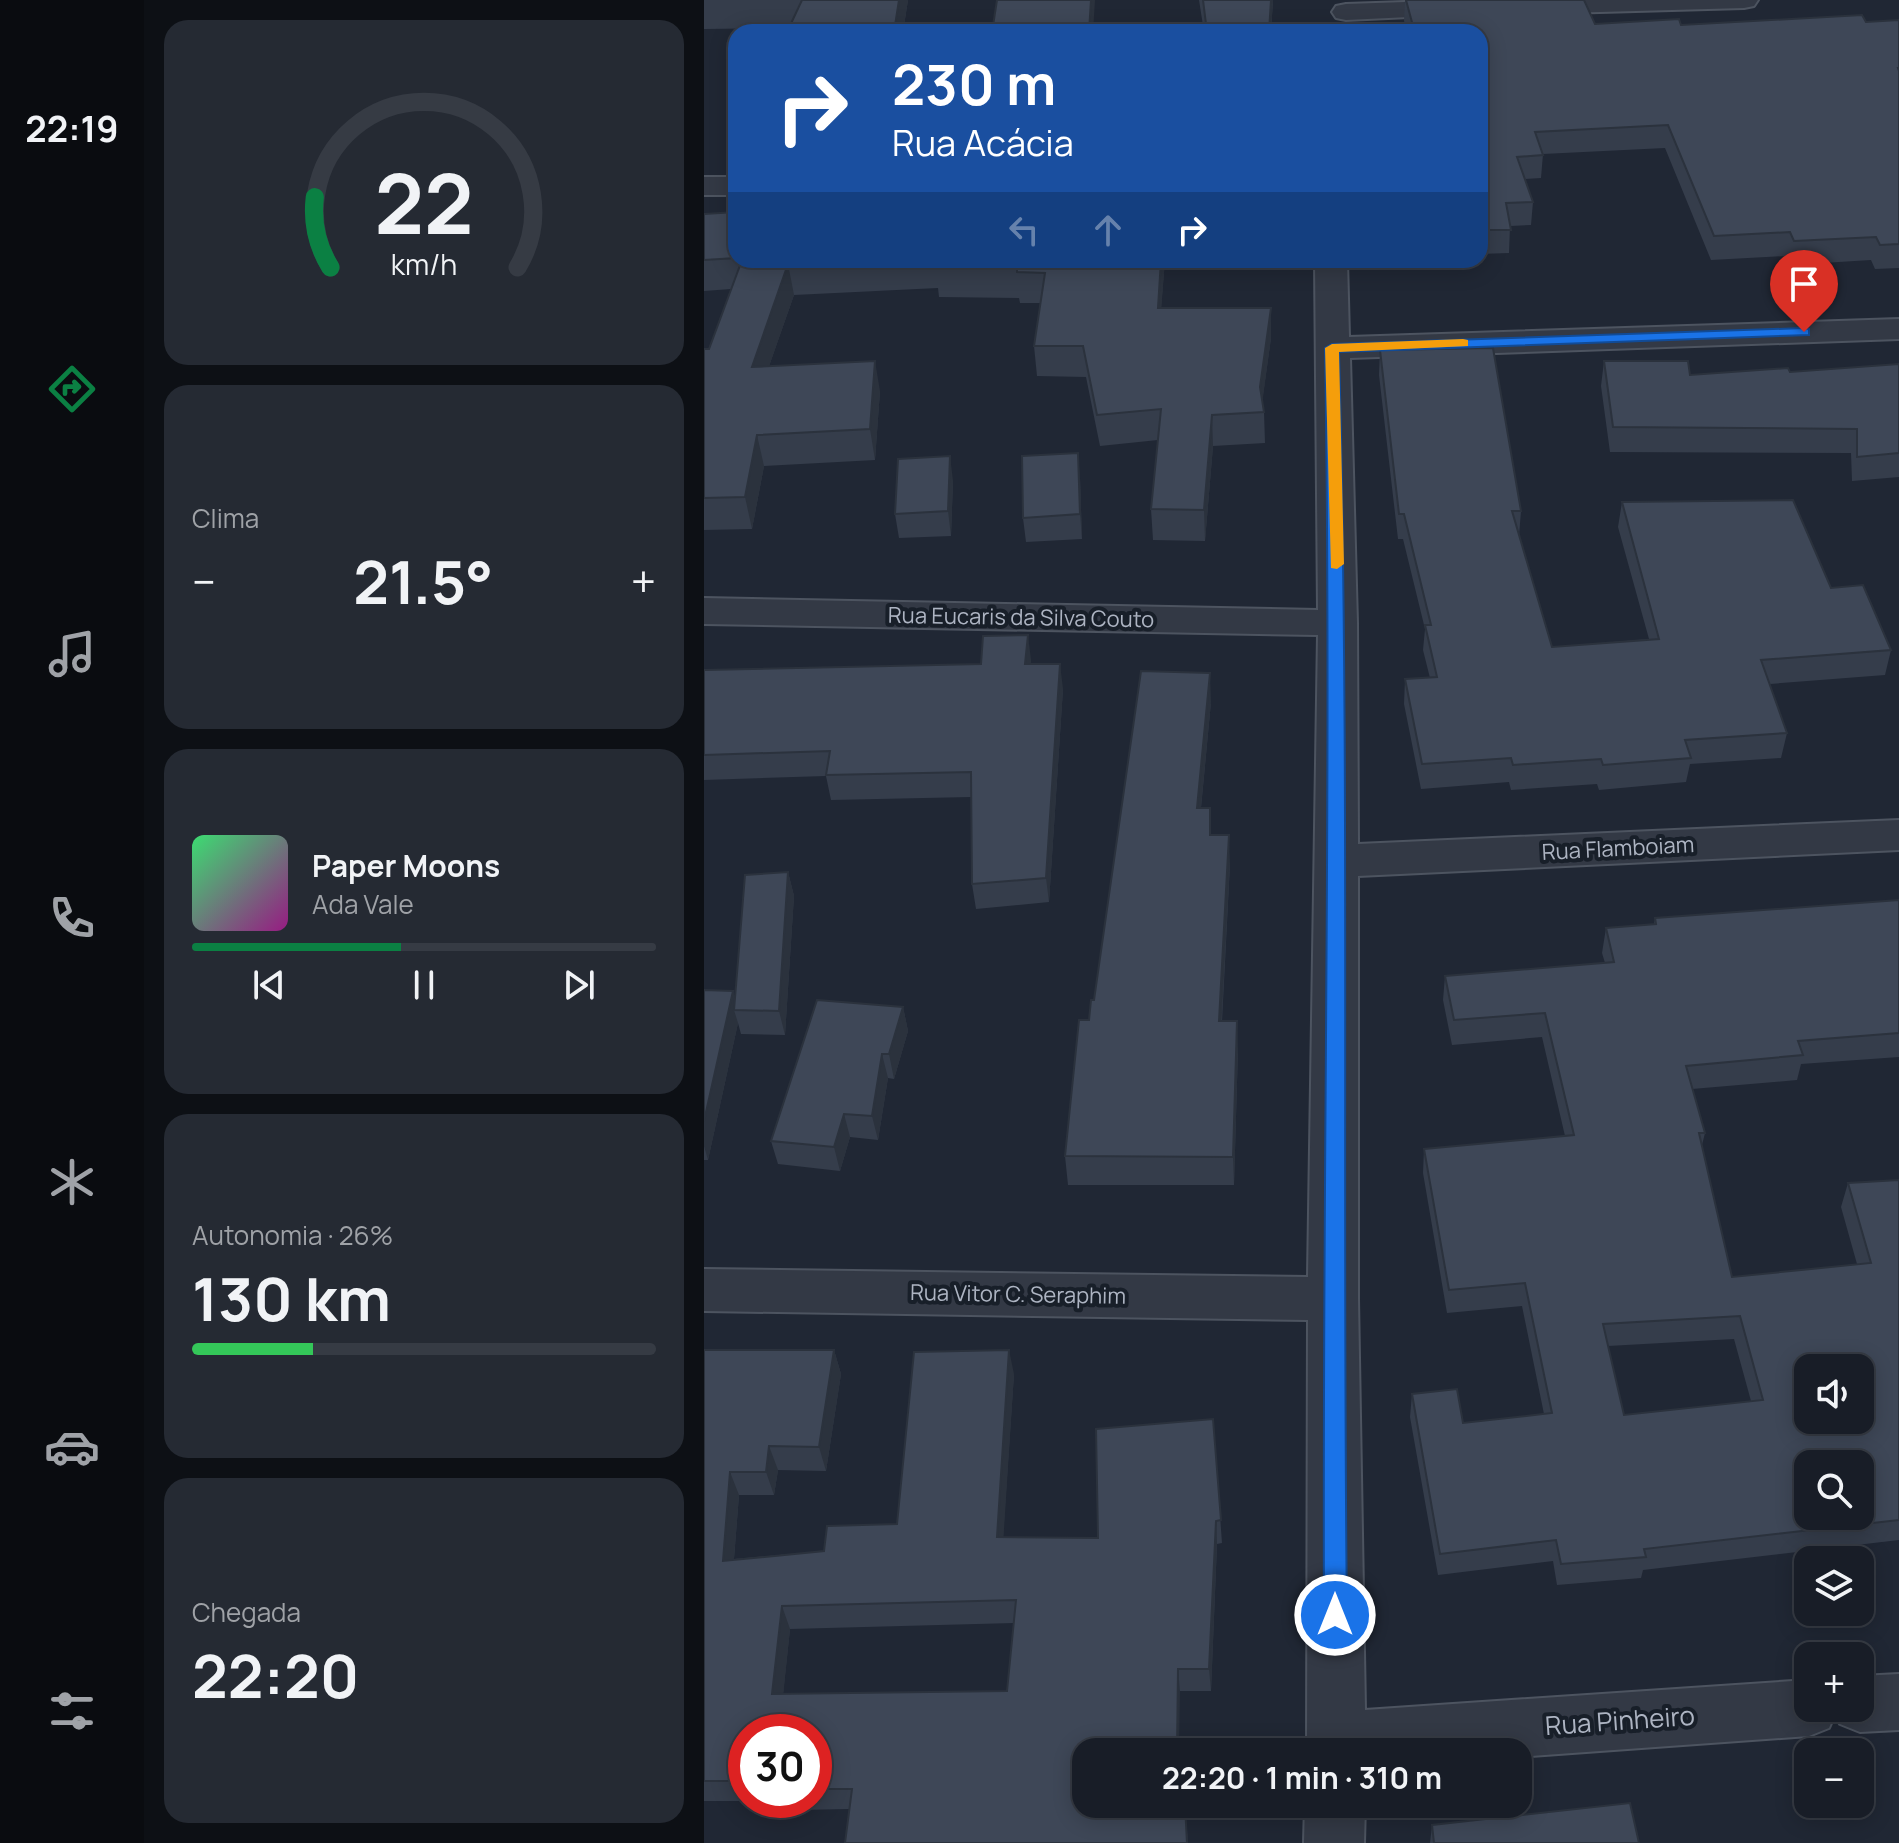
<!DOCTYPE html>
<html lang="pt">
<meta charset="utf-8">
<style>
body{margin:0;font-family:Manrope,sans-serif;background:#252a33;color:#f1f3f6;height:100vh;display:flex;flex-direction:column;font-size:30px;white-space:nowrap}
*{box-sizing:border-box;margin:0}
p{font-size:26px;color:#9fa2a7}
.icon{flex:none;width:44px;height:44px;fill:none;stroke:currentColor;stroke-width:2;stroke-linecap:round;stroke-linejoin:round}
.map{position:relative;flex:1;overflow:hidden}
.details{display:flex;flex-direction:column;gap:20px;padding:20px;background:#0d1015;width:560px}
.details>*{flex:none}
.top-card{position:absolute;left:24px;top:24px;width:760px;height:244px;border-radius:24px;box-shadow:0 4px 20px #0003,0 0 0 2px #363b44;background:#1a4fa0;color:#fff;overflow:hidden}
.buttons{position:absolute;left:1090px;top:1354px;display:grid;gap:16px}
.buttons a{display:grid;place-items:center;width:80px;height:80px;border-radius:16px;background:#181d27;box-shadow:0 4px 20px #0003,0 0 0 2px #363b44;font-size:40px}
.speed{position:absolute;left:24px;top:1714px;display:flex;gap:16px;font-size:40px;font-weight:700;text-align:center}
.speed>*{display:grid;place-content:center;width:104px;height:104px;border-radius:50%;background:#181d27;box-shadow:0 4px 20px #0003,0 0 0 2px #363b44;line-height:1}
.speed .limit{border:12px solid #d22;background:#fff;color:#111}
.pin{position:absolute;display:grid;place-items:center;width:68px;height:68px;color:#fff;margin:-82px -34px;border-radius:50% 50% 50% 0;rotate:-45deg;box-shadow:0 0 8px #0007}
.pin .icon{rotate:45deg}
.me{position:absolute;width:88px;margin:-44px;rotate:0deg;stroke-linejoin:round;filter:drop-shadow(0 0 6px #0008)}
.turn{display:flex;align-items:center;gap:28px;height:168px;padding:0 32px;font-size:36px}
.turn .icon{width:104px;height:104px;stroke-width:2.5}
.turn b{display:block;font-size:56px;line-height:68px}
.lanes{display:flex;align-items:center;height:76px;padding:0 32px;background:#0003;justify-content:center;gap:40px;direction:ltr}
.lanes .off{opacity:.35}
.big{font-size:60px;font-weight:700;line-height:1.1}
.details .tile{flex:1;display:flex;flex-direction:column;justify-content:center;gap:12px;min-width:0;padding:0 28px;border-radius:24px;background:#252a33}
.details .dial{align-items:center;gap:0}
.dial svg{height:208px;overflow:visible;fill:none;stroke:#363b44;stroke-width:7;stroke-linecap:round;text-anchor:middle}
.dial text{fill:#f1f3f6;stroke:none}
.song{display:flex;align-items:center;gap:24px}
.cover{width:96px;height:96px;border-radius:12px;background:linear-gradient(135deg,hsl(140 70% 55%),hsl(310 70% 35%))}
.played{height:8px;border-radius:4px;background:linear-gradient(90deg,#0b8043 45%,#363b44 45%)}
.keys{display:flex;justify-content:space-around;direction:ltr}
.heat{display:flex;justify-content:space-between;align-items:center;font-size:44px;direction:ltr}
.charge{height:12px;border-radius:6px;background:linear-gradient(90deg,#34c759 26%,#363b44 0)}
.trip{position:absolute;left:368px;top:1738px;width:460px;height:80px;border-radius:24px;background:#181d27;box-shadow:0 4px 20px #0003,0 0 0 2px #363b44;font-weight:700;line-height:80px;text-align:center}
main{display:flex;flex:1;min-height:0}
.tabs{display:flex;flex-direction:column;width:144px;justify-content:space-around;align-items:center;background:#0a0c10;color:#9fa2a7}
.tabs .icon{width:56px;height:56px}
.tabs .current{color:#0b8043}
.tabs b{font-size:36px;color:#f1f3f6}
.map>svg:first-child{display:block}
</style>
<main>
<nav class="tabs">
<b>22:19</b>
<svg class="icon current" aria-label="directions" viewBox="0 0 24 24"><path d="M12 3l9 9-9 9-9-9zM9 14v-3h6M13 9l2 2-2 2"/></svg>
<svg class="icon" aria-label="music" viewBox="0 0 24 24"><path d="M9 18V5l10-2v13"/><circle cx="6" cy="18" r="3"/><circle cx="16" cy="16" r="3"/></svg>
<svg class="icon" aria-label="phone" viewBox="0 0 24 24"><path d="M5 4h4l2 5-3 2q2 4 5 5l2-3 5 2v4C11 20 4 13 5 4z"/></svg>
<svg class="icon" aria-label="climate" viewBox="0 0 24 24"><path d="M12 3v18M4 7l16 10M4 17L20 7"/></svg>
<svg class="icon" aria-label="car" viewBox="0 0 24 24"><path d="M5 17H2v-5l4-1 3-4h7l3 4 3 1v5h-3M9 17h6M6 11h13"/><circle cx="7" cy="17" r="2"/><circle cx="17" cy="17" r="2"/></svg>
<svg class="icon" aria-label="filters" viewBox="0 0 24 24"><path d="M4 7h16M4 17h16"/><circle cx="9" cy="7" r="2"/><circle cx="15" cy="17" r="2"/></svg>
</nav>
<section class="details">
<div class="tile dial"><svg viewBox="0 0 100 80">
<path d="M14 69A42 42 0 1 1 86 69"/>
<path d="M14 69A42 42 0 0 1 8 42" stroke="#0b8043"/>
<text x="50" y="56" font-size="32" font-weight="700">22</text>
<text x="50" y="72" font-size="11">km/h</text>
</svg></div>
<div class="tile"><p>Clima</p>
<div class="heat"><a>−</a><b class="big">21.5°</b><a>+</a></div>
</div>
<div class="tile">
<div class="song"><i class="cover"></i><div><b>Paper Moons</b><p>Ada Vale</p></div></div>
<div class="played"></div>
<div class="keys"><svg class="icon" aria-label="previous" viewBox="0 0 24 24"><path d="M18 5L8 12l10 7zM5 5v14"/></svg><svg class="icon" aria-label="pause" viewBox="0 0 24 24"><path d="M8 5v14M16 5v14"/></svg><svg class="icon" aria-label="next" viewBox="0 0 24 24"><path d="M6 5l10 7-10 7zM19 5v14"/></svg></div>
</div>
<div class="tile"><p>Autonomia · 26%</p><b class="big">130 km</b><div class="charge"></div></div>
<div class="tile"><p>Chegada</p><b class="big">22:20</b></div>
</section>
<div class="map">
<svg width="1195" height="1843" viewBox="0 0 1195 1843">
<rect width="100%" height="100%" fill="#202734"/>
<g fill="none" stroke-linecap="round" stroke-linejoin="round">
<defs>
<path id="minor" d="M 761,0 L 769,2 L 773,8 L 769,14 L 642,20 L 632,18 L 628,12 L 632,6 L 642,4 Z
M 814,0 L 1054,0 L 1050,6 L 1040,8 L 824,14 L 814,12 L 810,6 Z
M 0,177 L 32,177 L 32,195 L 0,195 Z
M 611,260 L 643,260 L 645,337 L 1195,319 L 1195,339 L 646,358 L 653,623 L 654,844 L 1195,820 L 1195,850 L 654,876 L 654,1299 L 661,1710 L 1104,1680 L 1104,1708 L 1156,1708 L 1156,1676 L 1195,1674 L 1195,1730 L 1156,1732 L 1136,1724 L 1131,1714 L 1125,1728 L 1105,1736 L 814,1757 L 814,1752 L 603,1752 L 604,1320 L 0,1311 L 0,1269 L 604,1277 L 614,635 L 0,624 L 0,598 L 614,610 Z
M 601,1804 L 661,1804 L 660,1843 L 600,1843 Z"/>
</defs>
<!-- minor casing -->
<use href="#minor" stroke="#4d5460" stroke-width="4"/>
<!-- minor -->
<use href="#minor" fill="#333945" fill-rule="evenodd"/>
</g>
<!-- wall -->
<path fill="#353d4b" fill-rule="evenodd" d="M 0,0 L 204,0 L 199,32 L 83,32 L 85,28 L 0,29 Z
M 495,0 L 569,0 L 567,32 L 500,32 Z
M 701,0 L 891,24 L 977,25 L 1162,22 L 1195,20 L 1195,268 L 1171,269 L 1167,260 L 1086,265 L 1082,256 L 1007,260 L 961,148 L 839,154 L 837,178 L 821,179 L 829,202 L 827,225 L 806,226 L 805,253 L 776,254 L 776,32 L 692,32 L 693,27 L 702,26 L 700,21 Z
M 32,212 L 32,260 L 461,260 L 457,308 L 567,338 L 558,402 L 560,412 L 561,443 L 509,446 L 501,541 L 449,540 L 447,509 L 454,440 L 396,446 L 382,377 L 333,376 L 330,346 L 336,303 L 316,303 L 315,298 L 235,297 L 234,288 L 90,295 L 65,366 L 176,391 L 171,460 L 60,466 L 48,529 L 0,530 L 0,349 L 5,349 L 27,289 L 0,291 L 0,214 Z
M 676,350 L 817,511 L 815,536 L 848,647 L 945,639 L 914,527 L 918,502 L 1127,588 L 1187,650 L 1181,675 L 1066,684 L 1083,733 L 1077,758 L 986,764 L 982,782 L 895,790 L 893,784 L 807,790 L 805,782 L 717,789 L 700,704 L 701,679 L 726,678 L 719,650 L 721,629 L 699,539 L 694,539 L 675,375 Z
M 900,361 L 986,375 L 1086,372 L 1195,364 L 1195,477 L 1148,481 L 1147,453 L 906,452 L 897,386 Z
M 376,478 L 378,539 L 322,542 L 319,518 Z
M 249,481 L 247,536 L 195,538 L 191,514 Z
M 327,660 L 326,664 L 359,689 L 345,902 L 272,909 L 268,884 L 267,797 L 127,800 L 122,776 L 0,780 L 0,670 L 277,664 Z
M 507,702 L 497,808 L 506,808 L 507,835 L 526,864 L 518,1021 L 534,1049 L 530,1185 L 364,1185 L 361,1156 L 385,1020 L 390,1000 Z
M 84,872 L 90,896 L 81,1035 L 37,1034 L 34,1023 L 4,1160 L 0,1160 L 0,990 L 29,991 L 31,998 Z
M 1195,900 L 1195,1057 L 1097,1064 L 1093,1080 L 988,1089 L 1001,1133 L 998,1145 L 1028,1277 L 1153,1264 L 1137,1207 L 1144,1183 L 1195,1180 L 1195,1540 L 939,1570 L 937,1578 L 853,1585 L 849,1561 L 734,1575 L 706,1417 L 708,1394 L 759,1423 L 840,1414 L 818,1306 L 743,1313 L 719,1173 L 720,1149 L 861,1136 L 838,1037 L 748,1045 L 739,1000 L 741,976 L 901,963 L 898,953 L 902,928 L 950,924 L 951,918 ZM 1030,1339 L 1047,1401 L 920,1415 L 904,1346 Z
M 199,1007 L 204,1031 L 190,1079 L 184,1078 L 174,1140 L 146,1137 L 136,1171 L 74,1164 L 67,1141 Z
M 0,1350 L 130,1350 L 137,1374 L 122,1471 L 74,1470 L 70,1495 L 35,1495 L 30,1559 L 120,1551 L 193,1524 L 310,1374 L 299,1537 L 394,1538 L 509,1419 L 518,1543 L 513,1544 L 507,1691 L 476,1691 L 382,1752 L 481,1804 L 484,1843 L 141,1843 L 145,1809 L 93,1810 L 89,1801 L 0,1801 ZM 310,1623 L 303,1691 L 79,1694 L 86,1629 ZM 42,1732 L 110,1732 L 110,1800 L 42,1800 Z
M 728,1825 L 935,1843 L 726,1843 Z"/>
<!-- shaded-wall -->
<path fill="#2b323d" d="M 195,0 L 204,0 L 199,32 L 190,32 Z
M 387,0 L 391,0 L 389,32 L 385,32 Z
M 567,0 L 569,0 L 567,32 L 565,32 Z
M 457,260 L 461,260 L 455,338 L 454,308 Z
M 84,264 L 90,295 L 54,398 L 48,367 Z
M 567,308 L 567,338 L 557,412 L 556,387 Z
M 171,361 L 176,391 L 171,460 L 166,429 Z
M 508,415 L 509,446 L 501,541 L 500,510 Z
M 53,435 L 60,466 L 48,529 L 41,497 Z
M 374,453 L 376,478 L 378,539 L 376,514 Z
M 246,456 L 249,481 L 247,536 L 244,511 Z
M 324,635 L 327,660 L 324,689 L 321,664 Z
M 356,664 L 359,689 L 345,902 L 342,878 Z
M 506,673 L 507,702 L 494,838 L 493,808 Z
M 525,835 L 526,864 L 516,1049 L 515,1021 Z
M 84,872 L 90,896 L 81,1035 L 75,1011 Z
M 29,991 L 35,1010 L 30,1010 L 34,1023 L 4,1160 L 0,1146 L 0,1121 Z
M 199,1007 L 204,1031 L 190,1079 L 185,1054 Z
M 533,1021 L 534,1049 L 530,1185 L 529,1157 Z
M 178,1054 L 184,1078 L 174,1140 L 168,1116 Z
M 140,1114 L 146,1137 L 136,1171 L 130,1147 Z
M 130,1350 L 137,1374 L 122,1471 L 115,1447 Z
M 305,1350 L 310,1374 L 298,1560 L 293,1537 Z
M 65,1446 L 74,1470 L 70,1495 L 62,1472 Z
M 26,1472 L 35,1495 L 28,1583 L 19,1561 Z
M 512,1521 L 513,1544 L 507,1691 L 505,1669 Z
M 78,1606 L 86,1629 L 77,1716 L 68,1694 Z
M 474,1669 L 476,1691 L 475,1752 L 473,1752 Z"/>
<!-- building -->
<path fill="#3e4757" stroke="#2b323d" stroke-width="2" fill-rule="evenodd" d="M 98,0 L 195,0 L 190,32 L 83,32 Z
M 293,0 L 387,0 L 385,32 L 288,32 Z
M 499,0 L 567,0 L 565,32 L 503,32 Z
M 702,0 L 880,0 L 891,24 L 975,19 L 977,25 L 1158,15 L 1162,22 L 1195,20 L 1195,68 L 1194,68 L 1195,71 L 1195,244 L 1176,245 L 1172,237 L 1090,241 L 1086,232 L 1010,236 L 964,125 L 831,132 L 839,155 L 813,157 L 829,202 L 802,203 L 807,230 L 776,230 L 776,32 L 694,32 L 693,27 L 709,26 Z
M 32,212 L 32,258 L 0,260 L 0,214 Z
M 38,260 L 174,260 L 84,264 L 48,367 L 171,361 L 166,429 L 53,435 L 41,497 L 0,498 L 0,349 L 5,349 Z
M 233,260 L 457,260 L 454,308 L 567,308 L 556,387 L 560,412 L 508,415 L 500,510 L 447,509 L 457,409 L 393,415 L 379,346 L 330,346 L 341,273 L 313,272 L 313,267 L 231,267 Z
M 789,348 L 817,511 L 808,511 L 848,647 L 955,639 L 918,502 L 1089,500 L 1127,588 L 1159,585 L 1187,650 L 1057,660 L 1083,733 L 981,740 L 987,758 L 899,765 L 897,759 L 809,765 L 807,758 L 718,764 L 701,679 L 733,677 L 721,625 L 727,625 L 700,514 L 695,514 L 676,350 Z
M 900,361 L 984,361 L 986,375 L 1084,368 L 1086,372 L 1195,364 L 1195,453 L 1153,457 L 1153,429 L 909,427 Z
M 374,453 L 376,514 L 319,518 L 318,456 Z
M 246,456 L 244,511 L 191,514 L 194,459 Z
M 324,635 L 321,664 L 356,664 L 342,878 L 268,884 L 267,772 L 122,775 L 126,751 L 0,755 L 0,670 L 277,664 L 279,636 Z
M 437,671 L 506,673 L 493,808 L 506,808 L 506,835 L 525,835 L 515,1021 L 533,1021 L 529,1157 L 361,1156 L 375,1020 L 385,1020 L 387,1000 L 390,1000 Z
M 84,872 L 75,1011 L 30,1010 L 41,875 Z
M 1195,900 L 1195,1033 L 1094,1041 L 1099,1055 L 982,1066 L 1001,1133 L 995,1133 L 1028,1277 L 1167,1263 L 1144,1183 L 1195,1180 L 1195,1520 L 940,1549 L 942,1557 L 857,1564 L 852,1540 L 736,1554 L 708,1394 L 753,1389 L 759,1423 L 848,1413 L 821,1283 L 745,1290 L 720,1149 L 870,1135 L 841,1013 L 750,1020 L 741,976 L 910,962 L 902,928 L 952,924 L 951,918 ZM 1036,1316 L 1059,1400 L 920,1415 L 899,1324 ZM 1104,1368 L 1156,1368 L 1156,1420 L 1104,1420 ZM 1104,1464 L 1156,1464 L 1156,1516 L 1104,1516 Z
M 0,990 L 29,991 L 0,1121 Z
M 113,1000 L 199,1007 L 185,1054 L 178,1054 L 168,1116 L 140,1114 L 130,1147 L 67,1141 Z
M 0,1350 L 130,1350 L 115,1447 L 65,1446 L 62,1472 L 26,1472 L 19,1561 L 120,1551 L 123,1526 L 193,1524 L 210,1352 L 305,1350 L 293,1537 L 394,1538 L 392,1429 L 509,1419 L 517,1520 L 512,1521 L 505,1669 L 474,1669 L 473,1752 L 382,1752 L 382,1804 L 481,1804 L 483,1843 L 141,1843 L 148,1789 L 110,1789 L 110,1732 L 42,1732 L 42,1781 L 0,1781 ZM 312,1600 L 303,1691 L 68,1694 L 78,1606 Z
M 926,1803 L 935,1843 L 730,1843 L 728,1825 Z"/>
<!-- route -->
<path fill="#1a73e8" stroke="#114b97" stroke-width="2" d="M 1100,328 L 1105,329 L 1105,335 L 635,352 C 646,773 638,1194 643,1615 L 639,1622 L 631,1626 L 623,1622 L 620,1615 C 618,1192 628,770 621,348 L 628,344 Z"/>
<!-- slow -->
<path fill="#f59e0b" d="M 759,339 L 764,340 L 764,346 L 635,352 L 640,564 L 633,569 L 627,568 L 621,348 L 628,344 Z"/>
<g text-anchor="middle" stroke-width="8" stroke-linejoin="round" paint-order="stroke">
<!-- street labels -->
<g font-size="22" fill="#adb4c2" stroke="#181f29">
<text transform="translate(317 617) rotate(1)" y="8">Rua Eucaris da Silva Couto</text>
<text transform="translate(914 848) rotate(-3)" y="8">Rua Flamboiam</text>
<text transform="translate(314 1294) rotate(1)" y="8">Rua Vitor C. Seraphim</text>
</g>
<!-- near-street labels -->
<g font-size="26" fill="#adb4c2" stroke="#181f29">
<text transform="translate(916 1721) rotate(-4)" y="9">Rua Pinheiro</text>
</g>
</g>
</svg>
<div class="buttons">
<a><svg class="icon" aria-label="sound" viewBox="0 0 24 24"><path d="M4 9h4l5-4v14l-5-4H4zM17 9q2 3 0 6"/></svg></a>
<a><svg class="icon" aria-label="search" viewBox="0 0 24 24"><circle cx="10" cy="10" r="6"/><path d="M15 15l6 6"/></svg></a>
<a><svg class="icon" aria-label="layers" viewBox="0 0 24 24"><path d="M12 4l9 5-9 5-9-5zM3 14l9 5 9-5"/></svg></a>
<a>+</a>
<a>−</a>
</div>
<div class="speed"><div class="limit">30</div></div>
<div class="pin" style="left:1100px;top:332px;background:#d93025"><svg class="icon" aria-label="arrive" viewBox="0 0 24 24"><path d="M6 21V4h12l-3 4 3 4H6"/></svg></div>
<svg class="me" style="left:631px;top:1615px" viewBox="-20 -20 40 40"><circle r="17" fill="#1a73e8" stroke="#fff" stroke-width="3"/><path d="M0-11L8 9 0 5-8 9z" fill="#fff"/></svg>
<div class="trip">22:20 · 1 min · 310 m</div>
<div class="top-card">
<div class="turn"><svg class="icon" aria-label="right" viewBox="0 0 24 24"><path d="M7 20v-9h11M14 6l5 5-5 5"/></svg><div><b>230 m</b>Rua Acácia</div></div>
<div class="lanes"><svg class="icon off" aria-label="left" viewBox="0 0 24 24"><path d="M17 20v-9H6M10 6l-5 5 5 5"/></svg><svg class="icon off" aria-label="ahead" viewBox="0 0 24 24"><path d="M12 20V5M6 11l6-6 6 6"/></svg><svg class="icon" aria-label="right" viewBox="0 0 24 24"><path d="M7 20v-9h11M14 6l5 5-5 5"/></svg></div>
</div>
</div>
</main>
